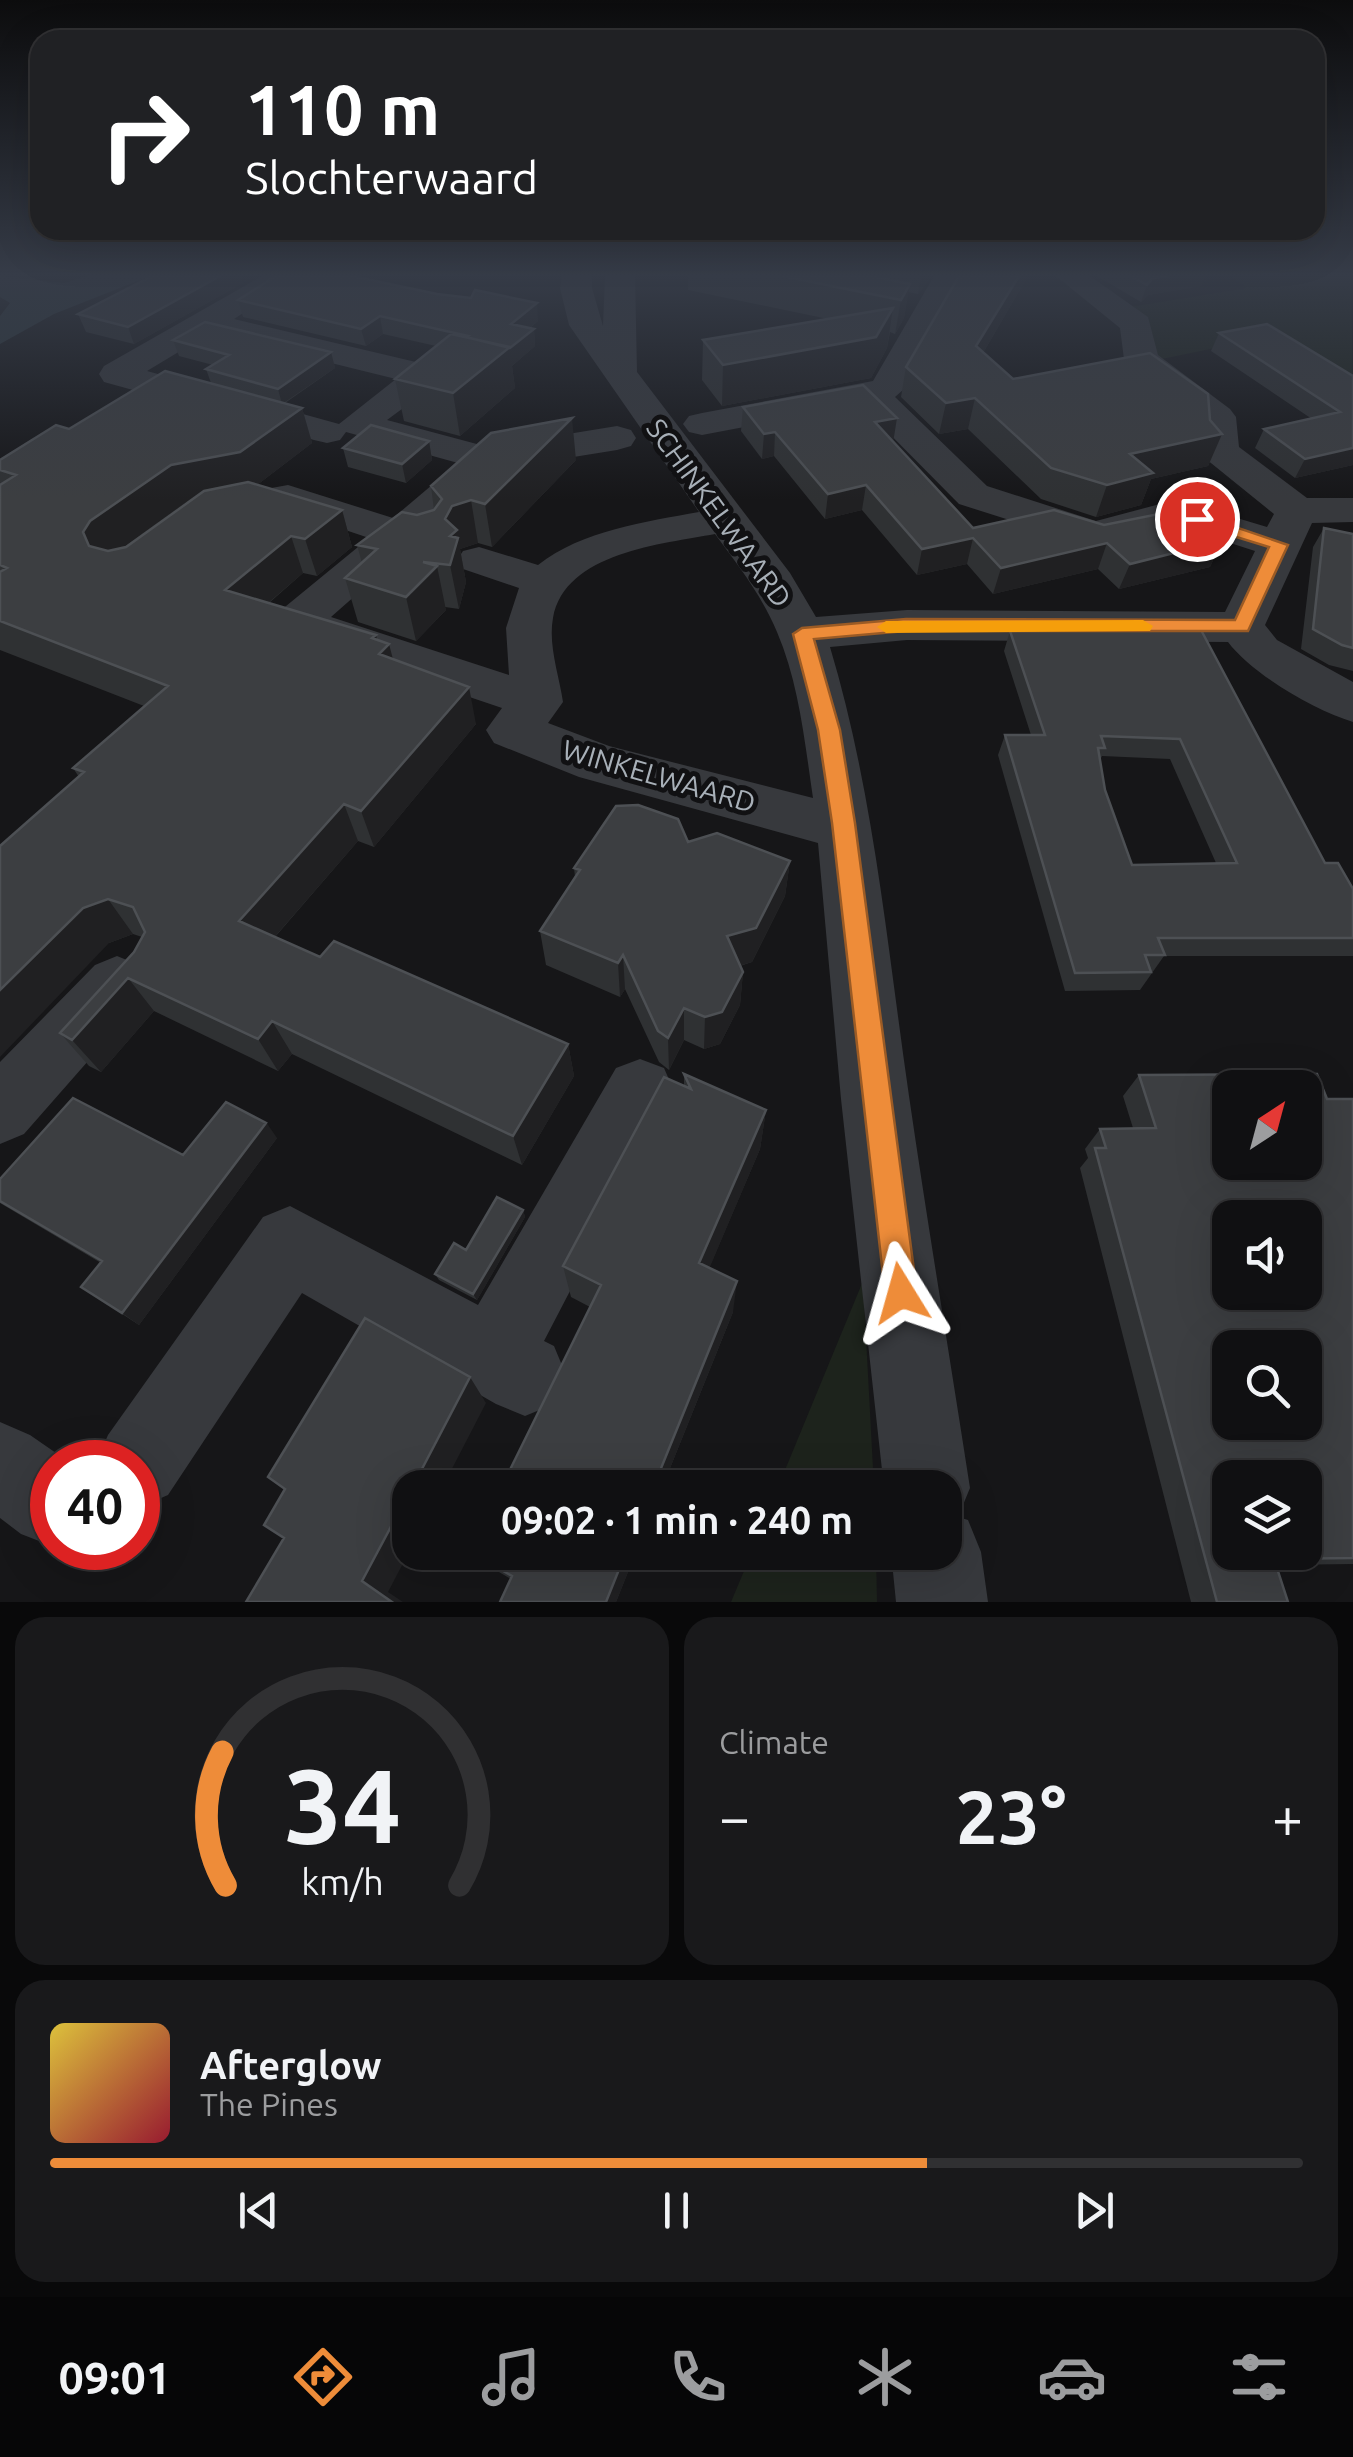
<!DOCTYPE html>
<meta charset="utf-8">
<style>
body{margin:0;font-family:Ubuntu,sans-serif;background:#19191b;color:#f1f3f6;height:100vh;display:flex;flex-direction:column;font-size:38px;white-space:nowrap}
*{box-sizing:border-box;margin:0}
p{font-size:32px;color:#9c9d9f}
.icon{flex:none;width:55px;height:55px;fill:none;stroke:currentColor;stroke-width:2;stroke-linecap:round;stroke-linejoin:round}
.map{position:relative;height:1602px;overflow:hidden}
.details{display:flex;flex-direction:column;gap:15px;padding:15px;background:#09090a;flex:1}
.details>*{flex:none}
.hud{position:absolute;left:30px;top:30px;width:1295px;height:210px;border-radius:30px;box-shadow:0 10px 40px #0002,0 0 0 2px #303032;background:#202124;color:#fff;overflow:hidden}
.needle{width:65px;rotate:36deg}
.fabs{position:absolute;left:1212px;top:1070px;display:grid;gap:20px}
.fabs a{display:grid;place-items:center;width:110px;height:110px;border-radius:20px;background:#101012;box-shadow:0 10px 40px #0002,0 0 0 2px #303032;font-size:50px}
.speed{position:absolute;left:30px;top:1440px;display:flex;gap:20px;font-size:50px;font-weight:700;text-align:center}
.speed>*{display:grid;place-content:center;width:130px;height:130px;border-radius:50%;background:#101012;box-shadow:0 10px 40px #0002,0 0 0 2px #303032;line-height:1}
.speed .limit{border:15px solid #d22;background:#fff;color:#111}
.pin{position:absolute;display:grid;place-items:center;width:85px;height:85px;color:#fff;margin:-42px;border:5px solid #fff;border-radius:50%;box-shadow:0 2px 10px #0007}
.me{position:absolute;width:110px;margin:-55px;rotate:352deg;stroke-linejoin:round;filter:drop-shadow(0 0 8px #0008)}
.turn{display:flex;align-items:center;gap:35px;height:210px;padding:0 50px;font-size:45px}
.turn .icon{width:130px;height:130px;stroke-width:2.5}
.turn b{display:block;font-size:70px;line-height:85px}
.big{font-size:75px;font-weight:700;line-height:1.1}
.details .tile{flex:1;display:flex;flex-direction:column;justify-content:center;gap:15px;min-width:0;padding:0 35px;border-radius:30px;background:#19191b}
.details .dial{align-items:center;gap:0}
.dial svg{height:260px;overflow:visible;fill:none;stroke:#303032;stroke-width:7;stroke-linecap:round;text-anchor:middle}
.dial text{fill:#f1f3f6;stroke:none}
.song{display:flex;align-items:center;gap:30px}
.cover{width:120px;height:120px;border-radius:15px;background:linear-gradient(135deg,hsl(50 70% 55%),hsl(350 70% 35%))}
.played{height:10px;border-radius:5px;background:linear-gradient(90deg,#ee8c39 70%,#303032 70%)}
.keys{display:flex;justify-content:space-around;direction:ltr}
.heat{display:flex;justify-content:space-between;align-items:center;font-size:55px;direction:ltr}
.details .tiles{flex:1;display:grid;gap:15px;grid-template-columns:1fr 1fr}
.tile:last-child{grid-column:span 2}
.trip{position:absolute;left:392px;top:1470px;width:570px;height:100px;border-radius:30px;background:#101012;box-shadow:0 10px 40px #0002,0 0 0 2px #303032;font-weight:700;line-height:100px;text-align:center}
.tab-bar{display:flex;height:160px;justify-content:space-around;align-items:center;background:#060607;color:#9c9d9f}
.tab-bar .icon{width:70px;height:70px}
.tab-bar .active{color:#ee8c39}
.tab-bar b{font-size:45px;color:#f1f3f6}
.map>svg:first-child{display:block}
</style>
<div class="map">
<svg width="1353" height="1602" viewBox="0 0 1353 1602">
<rect width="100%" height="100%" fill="#161618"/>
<!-- green -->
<path fill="#1d231c" d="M 1231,276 L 1351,276 L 1353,388 L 1269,337 L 1157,360 L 1130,307 L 1247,288 Z
M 863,1281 L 874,1487 L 778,1487 Z
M 752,1552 L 876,1553 L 877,1602 L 731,1602 Z"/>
<!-- water -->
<path fill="#2c383c" d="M 0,276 L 64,283 L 87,276 L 150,276 L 54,314 L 0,344 L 0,316 L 10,303 L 0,297 Z"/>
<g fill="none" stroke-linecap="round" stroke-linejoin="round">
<!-- minor -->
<path fill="#37393d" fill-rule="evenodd" d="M 262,276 L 299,276 L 234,319 L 437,367 L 442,375 L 437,383 L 387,420 L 488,447 L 617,426 L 631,430 L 636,438 L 631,446 L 617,450 L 499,469 L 430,530 L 440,533 L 447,542 L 440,551 L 425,555 L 407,550 L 331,617 L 509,675 L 506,628 L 519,588 L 463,569 L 457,560 L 463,551 L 479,547 L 538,565 C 583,530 645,522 699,512 L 569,325 L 560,288 L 562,276 L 592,276 L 592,288 L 603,326 L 605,276 L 635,276 L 637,372 L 790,573 L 816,617 L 907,610 L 1225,612 L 1255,551 L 1193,531 L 1161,530 L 1094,547 L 959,504 L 861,405 L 702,435 L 689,432 L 683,424 L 689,416 L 702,413 L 873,381 L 934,276 L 971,276 L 958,288 L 904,389 L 895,397 L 987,486 L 1096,521 L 1160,504 L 1197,506 L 1267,527 L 1274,514 L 1206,459 L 1201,451 L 1199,421 L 1129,366 L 1124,359 L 1120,328 L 1056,276 L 1090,276 L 1148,317 L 1158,355 L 1230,409 L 1236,417 L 1239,447 L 1307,498 L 1353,498 L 1353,522 L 1312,523 L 1265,625 L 1277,640 L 1353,682 L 1353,722 C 1314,710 1252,674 1228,642 L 907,640 L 830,647 C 874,794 887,945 909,1096 C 928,1227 950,1358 970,1488 L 958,1517 L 968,1520 L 981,1552 L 988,1602 L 896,1602 L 891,1552 L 945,1552 L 945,1488 L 884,1488 L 841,1099 L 818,843 L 579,777 L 494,743 L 486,730 L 502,708 L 280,633 L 274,622 L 280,611 L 369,538 L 286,510 L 270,512 L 255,509 L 249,500 L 255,491 L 288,485 L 393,518 L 458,463 L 346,432 L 340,440 L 327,443 L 314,440 L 104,382 L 99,374 L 104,366 ZM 210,333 L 396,379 L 339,424 L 147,371 ZM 715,534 C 738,565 762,596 777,632 C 799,683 805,744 813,798 L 609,746 L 548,723 L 563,702 C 559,675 548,645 553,618 C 565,552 663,544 715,534 Z
M 117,956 L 139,965 L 149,984 L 139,1003 L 24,1134 L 0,1144 L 0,1062 L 95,965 Z
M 640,1059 L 664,1068 L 674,1091 L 544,1341 L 554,1346 L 566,1375 L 554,1404 L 525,1416 L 496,1404 L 302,1293 L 168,1495 L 138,1508 L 138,1462 L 96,1462 L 108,1435 L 263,1217 L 290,1206 L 478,1305 L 616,1068 Z
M 0,1422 L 30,1435 L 69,1462 L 52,1462 L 52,1546 L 21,1534 L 0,1518 Z"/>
</g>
<!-- wall -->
<path fill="#2f3133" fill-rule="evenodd" d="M 688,276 L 932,276 L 918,294 L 908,292 L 904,318 L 895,334 L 890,332 L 887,348 L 871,378 L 722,406 L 702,380 L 703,340 L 828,319 L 688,290 Z
M 959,276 L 1028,276 L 983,353 L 1013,379 L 1210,420 L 1222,434 L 1208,466 L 1151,479 L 1141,505 L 1096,517 L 1041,499 L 968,429 L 939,434 L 901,397 L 906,367 Z
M 1097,276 L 1205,276 L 1201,286 L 1148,295 L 1141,302 Z
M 243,283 L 134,344 L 86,332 L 78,314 Z
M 238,300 L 538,321 L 530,328 L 534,329 L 535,346 L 512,366 L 515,388 L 460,436 L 404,421 L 395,379 L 436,346 L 383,334 L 366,346 L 243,317 Z
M 1219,333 L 1353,376 L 1353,465 L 1295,478 L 1255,448 L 1264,429 L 1312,419 L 1211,351 Z
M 173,340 L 331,352 L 335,368 L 285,403 L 302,408 L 312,443 L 257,485 L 342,510 L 352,547 L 317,576 L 303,573 L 269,603 L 376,635 L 377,640 L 393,659 L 476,724 L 374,847 L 358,841 L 275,937 L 320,957 L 568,1044 L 574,1076 L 522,1165 L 292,1054 L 278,1071 L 154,1011 L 101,1072 L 89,1066 L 60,1033 L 134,952 L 142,937 L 133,934 L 109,943 L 79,777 L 73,768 L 144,706 L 0,650 L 0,460 L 69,429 L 211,383 L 206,369 L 213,365 L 179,356 ZM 190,501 L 126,547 L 123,548 L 186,502 Z
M 743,407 L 893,442 L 973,528 L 1104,525 L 1222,541 L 1210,567 L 1119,589 L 1098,569 L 993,594 L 967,564 L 917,575 L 862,510 L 825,519 L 774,456 L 762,459 L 741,431 Z
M 429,441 L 432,460 L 406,483 L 348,467 L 343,448 Z
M 576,460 L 492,547 L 478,543 L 460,549 L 466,582 L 459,609 L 445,607 L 446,610 L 416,641 L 358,622 L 345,578 L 362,563 L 357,545 L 417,515 L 434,510 L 431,486 Z
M 1324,528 L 1353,534 L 1353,671 L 1329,665 L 1301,649 L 1313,547 Z
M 1201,630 L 1325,863 L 1353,889 L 1353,956 L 1164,956 L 1140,990 L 1065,991 L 998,755 L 1005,735 L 1031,735 L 1004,651 L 1010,631 ZM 1102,756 L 1170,759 L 1216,863 L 1132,865 L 1105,790 L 1100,760 Z
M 688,842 L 790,861 L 785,896 L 752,962 L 740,966 L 743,972 L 740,1005 L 720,1044 L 704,1049 L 684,1040 L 669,1070 L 659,1062 L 625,989 L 620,997 L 546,965 L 540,931 L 575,877 L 574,868 Z
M 684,1074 L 766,1110 L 760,1149 L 709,1268 L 733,1312 L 662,1488 L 501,1488 L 590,1307 L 571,1297 L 563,1266 L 684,1086 Z
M 1139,1075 L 1327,1099 L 1353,1099 L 1353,1564 L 1276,1565 L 1288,1602 L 1191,1602 L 1080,1168 L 1088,1158 L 1085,1149 L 1100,1129 L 1133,1128 L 1123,1096 Z
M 277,1138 L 139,1325 L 81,1287 L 101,1263 L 0,1203 L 0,1179 L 183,1155 Z
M 523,1210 L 525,1217 L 477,1300 L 439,1280 L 435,1274 L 466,1250 Z
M 470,1552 L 636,1552 L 616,1602 L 500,1602 L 511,1579 L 487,1565 Z"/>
<!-- shaded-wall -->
<path fill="#202022" d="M 220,276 L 241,276 L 243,283 L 134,344 L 128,327 Z
M 921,276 L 932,276 L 918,294 Z
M 1019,276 L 1028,276 L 969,377 L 976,346 Z
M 1168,276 L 1205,276 L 1201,286 L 1148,295 L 1141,302 L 1147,285 L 1153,278 Z
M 910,284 L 904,318 L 895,334 L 901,300 Z
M 537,303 L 538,321 L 513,341 L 511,324 Z
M 893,308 L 887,348 L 871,378 L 722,406 L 723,365 Z
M 380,316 L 383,334 L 366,346 L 361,329 Z
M 534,329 L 535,346 L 512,366 L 515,388 L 460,436 L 453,393 Z
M 331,352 L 335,368 L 282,404 L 278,389 Z
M 975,398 L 968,429 L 939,434 L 946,403 Z
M 302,408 L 312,443 L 253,488 L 186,502 L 109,558 L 108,583 L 83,532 L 90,521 L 171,465 Z
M 572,418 L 576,460 L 492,547 L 485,504 Z
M 897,418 L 893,443 L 875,422 Z
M 775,432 L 774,456 L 762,459 L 764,434 Z
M 1222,434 L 1208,466 L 1151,479 L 1141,505 L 1096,517 L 1107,485 L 1130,454 Z
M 429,441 L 432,460 L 406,483 L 402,464 Z
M 1353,448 L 1353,465 L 1295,478 L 1305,459 Z
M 866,485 L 862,510 L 825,519 L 828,494 Z
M 471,500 L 478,543 L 460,549 L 466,582 L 459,609 L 450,565 L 445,519 L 452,506 Z
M 342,510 L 352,547 L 317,576 L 305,539 Z
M 291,536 L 303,573 L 240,627 L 225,590 Z
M 973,538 L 967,564 L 917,575 L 922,549 Z
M 1222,541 L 1210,567 L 1119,589 L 1130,564 Z
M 1107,543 L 1098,569 L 993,594 L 1001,568 Z
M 437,566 L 446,610 L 416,641 L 406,597 Z
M 376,635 L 380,653 L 389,644 L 399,682 L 390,692 L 372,638 Z
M 469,687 L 476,724 L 374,847 L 361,811 Z
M 344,804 L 358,841 L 258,956 L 239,921 Z
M 790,861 L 785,896 L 752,962 L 725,970 L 727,936 Z
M 108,899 L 133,934 L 109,943 L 0,1057 L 0,990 L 83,908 Z
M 623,955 L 625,989 L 620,997 L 618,963 Z
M 743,972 L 740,1005 L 720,1044 L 704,1049 L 705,1017 Z
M 128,978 L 154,1011 L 101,1072 L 72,1040 Z
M 684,1008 L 684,1040 L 669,1070 L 668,1038 Z
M 272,1021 L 292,1054 L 278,1071 L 258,1039 Z
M 568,1044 L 574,1076 L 522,1165 L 513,1136 Z
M 766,1110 L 760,1149 L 698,1295 L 699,1263 Z
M 266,1122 L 277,1138 L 139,1325 L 122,1313 Z
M 523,1210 L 525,1217 L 477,1300 L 473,1294 Z
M 737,1281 L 733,1312 L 662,1488 L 653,1488 Z
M 470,1377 L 486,1403 L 442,1488 L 412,1488 Z
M 410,1491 L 410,1550 L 388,1592 L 403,1602 L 392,1602 L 362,1581 Z
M 626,1552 L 636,1552 L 616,1602 L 606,1602 Z"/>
<!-- building -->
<path fill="#3c3e41" stroke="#4d5054" stroke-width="2.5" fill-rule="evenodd" d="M 152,276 L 220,276 L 128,327 L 78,314 Z
M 276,276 L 352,276 L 437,294 L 471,298 L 475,290 L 537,303 L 511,324 L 534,329 L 510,348 L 466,337 L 468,336 L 380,316 L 361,329 L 238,300 Z
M 782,276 L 870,276 L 910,284 L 901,300 Z
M 959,276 L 1019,276 L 976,346 L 1013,379 L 1150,353 L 1208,394 L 1210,420 L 1222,434 L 1130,454 L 1153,473 L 1107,485 L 1051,468 L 975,398 L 946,403 L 906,367 Z
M 1130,276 L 1168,276 L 1153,278 L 1147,285 Z
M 893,308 L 876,337 L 723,365 L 703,340 Z
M 205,322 L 331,352 L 278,389 L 206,369 L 229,355 L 173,340 Z
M 1267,324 L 1353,376 L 1353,448 L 1305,459 L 1264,429 L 1340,412 L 1219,333 Z
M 451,334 L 510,347 L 453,393 L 395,379 Z
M 165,371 L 302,408 L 240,452 L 171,465 L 90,521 L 83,532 L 89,546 L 108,551 L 126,547 L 204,491 L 248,482 L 342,510 L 305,539 L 291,536 L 225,590 L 376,635 L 372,638 L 389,644 L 379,654 L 469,687 L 361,811 L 344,804 L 239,921 L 320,957 L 334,941 L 568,1044 L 513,1136 L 272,1021 L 258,1039 L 128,978 L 72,1040 L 60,1033 L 134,952 L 145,932 L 133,907 L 108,899 L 83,908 L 0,990 L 0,846 L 84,772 L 73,768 L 168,686 L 0,621 L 0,572 L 7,568 L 0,565 L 0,485 L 16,475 L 0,470 L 0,460 L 56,425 L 69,429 Z
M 863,385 L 897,418 L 875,422 L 973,528 L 1054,510 L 1104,525 L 1184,509 L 1222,541 L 1130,564 L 1107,543 L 1001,568 L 973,538 L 922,549 L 866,485 L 828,494 L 775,432 L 764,434 L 743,407 Z
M 572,418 L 485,504 L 471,500 L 452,506 L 445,519 L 457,530 L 450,536 L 458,538 L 450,565 L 423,562 L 437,566 L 406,597 L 345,578 L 377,549 L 357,545 L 402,512 L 417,515 L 434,510 L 442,499 L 431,486 L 491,433 Z
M 371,425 L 429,441 L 402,464 L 343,448 Z
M 1324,528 L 1353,534 L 1353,648 L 1342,645 L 1313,629 Z
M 1201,630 L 1325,863 L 1338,863 L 1353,889 L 1353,938 L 1158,938 L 1165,955 L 1145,955 L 1151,972 L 1075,973 L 1005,735 L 1045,735 L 1010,631 ZM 1101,736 L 1180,739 L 1237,863 L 1132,865 L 1105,790 L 1098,748 L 1105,748 Z
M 638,805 L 678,819 L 688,842 L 717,833 L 790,861 L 756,928 L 727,936 L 743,972 L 722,1012 L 705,1017 L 684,1008 L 668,1038 L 658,1031 L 623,955 L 618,963 L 540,931 L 580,870 L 574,868 L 616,806 Z
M 684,1074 L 766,1110 L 699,1263 L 737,1281 L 653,1488 L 501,1488 L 601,1285 L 563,1266 L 664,1077 L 691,1089 Z
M 1317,1074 L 1327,1099 L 1353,1099 L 1353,1558 L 1274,1559 L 1288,1602 L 1217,1602 L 1095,1148 L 1106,1148 L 1100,1129 L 1156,1128 L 1139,1075 ZM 1230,1088 L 1305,1088 L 1305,1162 L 1230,1162 ZM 1230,1218 L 1305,1218 L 1305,1292 L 1230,1292 ZM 1230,1348 L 1305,1348 L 1305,1422 L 1230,1422 ZM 1230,1478 L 1305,1478 L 1305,1552 L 1230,1552 Z
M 73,1098 L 183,1155 L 226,1102 L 266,1123 L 122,1313 L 81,1287 L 102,1261 L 0,1201 L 0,1179 Z
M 497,1197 L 523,1210 L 473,1294 L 435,1274 L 454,1243 L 466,1250 Z
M 365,1318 L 470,1377 L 412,1488 L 410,1488 L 410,1491 L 362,1581 L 392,1602 L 246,1602 L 284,1538 L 264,1525 L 285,1489 L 268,1477 Z
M 470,1552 L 626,1552 L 606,1602 L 500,1602 L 512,1576 Z"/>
<!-- sky -->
<linearGradient id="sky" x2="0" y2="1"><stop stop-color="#0c0c0d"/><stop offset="0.55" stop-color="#363c48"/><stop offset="1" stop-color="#363c48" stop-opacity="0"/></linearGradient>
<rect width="1353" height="500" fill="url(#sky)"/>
<!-- route -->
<path fill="#ee8c39" stroke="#9b5b25" stroke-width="2.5" d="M 1197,514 L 1288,545 L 1248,631 L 906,631 L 814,639 L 840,730 L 855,823 L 917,1293 L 912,1305 L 901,1309 L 889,1305 L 885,1293 L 832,823 L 818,730 L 793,634 L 802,628 L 906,619 L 1235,620 L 1269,547 L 1191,523 L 1191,515 Z"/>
<!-- slow -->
<path fill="#f59e0b" d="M 1143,620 L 1153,626 L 1150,631 L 886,633 L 877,627 L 886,621 Z"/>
<g text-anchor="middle" stroke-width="10" stroke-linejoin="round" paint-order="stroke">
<!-- street labels -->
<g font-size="28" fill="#a8b0b8" stroke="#111113">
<text transform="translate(719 513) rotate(54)" y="10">SCHINKELWAARD</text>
<text transform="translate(659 776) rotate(16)" y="10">WINKELWAARD</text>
</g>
</g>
</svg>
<div class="fabs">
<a><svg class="needle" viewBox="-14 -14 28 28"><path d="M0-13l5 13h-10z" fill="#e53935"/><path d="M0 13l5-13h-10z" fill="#9c9d9f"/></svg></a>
<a><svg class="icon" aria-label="sound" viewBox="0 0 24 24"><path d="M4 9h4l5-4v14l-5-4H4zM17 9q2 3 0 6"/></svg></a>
<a><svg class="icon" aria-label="search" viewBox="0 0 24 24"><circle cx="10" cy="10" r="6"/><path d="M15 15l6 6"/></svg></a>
<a><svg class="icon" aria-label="layers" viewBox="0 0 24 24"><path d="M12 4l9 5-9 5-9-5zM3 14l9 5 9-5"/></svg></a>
</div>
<div class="speed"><div class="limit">40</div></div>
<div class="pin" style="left:1197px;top:519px;background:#d93025"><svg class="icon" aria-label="arrive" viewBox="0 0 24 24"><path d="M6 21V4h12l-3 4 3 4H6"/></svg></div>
<svg class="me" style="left:901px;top:1293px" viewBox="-20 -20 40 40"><path d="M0-17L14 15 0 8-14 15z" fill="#ee8c39" stroke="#fff" stroke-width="4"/></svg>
<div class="trip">09:02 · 1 min · 240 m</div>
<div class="hud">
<div class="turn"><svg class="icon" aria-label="right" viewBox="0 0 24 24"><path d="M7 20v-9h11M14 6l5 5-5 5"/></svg><div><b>110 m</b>Slochterwaard</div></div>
</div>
</div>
<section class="details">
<div class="tiles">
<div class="tile dial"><svg viewBox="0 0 100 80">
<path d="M14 69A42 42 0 1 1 86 69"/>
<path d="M14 69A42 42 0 0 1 13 28" stroke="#ee8c39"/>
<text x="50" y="56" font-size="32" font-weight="700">34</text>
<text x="50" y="72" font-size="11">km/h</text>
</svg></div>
<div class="tile"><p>Climate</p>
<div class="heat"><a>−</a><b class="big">23°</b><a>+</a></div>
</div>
<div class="tile">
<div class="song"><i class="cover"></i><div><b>Afterglow</b><p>The Pines</p></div></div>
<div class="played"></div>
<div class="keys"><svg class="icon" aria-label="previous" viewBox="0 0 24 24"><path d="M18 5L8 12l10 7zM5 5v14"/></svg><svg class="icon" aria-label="pause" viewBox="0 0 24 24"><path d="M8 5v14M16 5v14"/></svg><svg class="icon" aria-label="next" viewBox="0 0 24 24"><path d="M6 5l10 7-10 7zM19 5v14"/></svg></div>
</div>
</div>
</section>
<nav class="tab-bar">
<b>09:01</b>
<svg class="icon active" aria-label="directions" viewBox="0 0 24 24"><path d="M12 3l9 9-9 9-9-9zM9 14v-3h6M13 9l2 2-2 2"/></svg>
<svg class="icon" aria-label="music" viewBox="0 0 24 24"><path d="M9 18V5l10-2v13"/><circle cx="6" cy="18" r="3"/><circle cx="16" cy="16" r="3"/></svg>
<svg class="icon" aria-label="phone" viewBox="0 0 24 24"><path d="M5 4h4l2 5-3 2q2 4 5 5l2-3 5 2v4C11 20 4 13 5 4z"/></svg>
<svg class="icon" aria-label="climate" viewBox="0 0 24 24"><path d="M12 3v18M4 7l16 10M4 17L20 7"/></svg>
<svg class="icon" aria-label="car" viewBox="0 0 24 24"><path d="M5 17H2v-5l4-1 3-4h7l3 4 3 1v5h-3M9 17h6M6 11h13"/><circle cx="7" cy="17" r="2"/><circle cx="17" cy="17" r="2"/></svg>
<svg class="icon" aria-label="filters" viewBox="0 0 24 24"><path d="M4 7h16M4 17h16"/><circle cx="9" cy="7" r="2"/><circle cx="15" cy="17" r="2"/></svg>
</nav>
